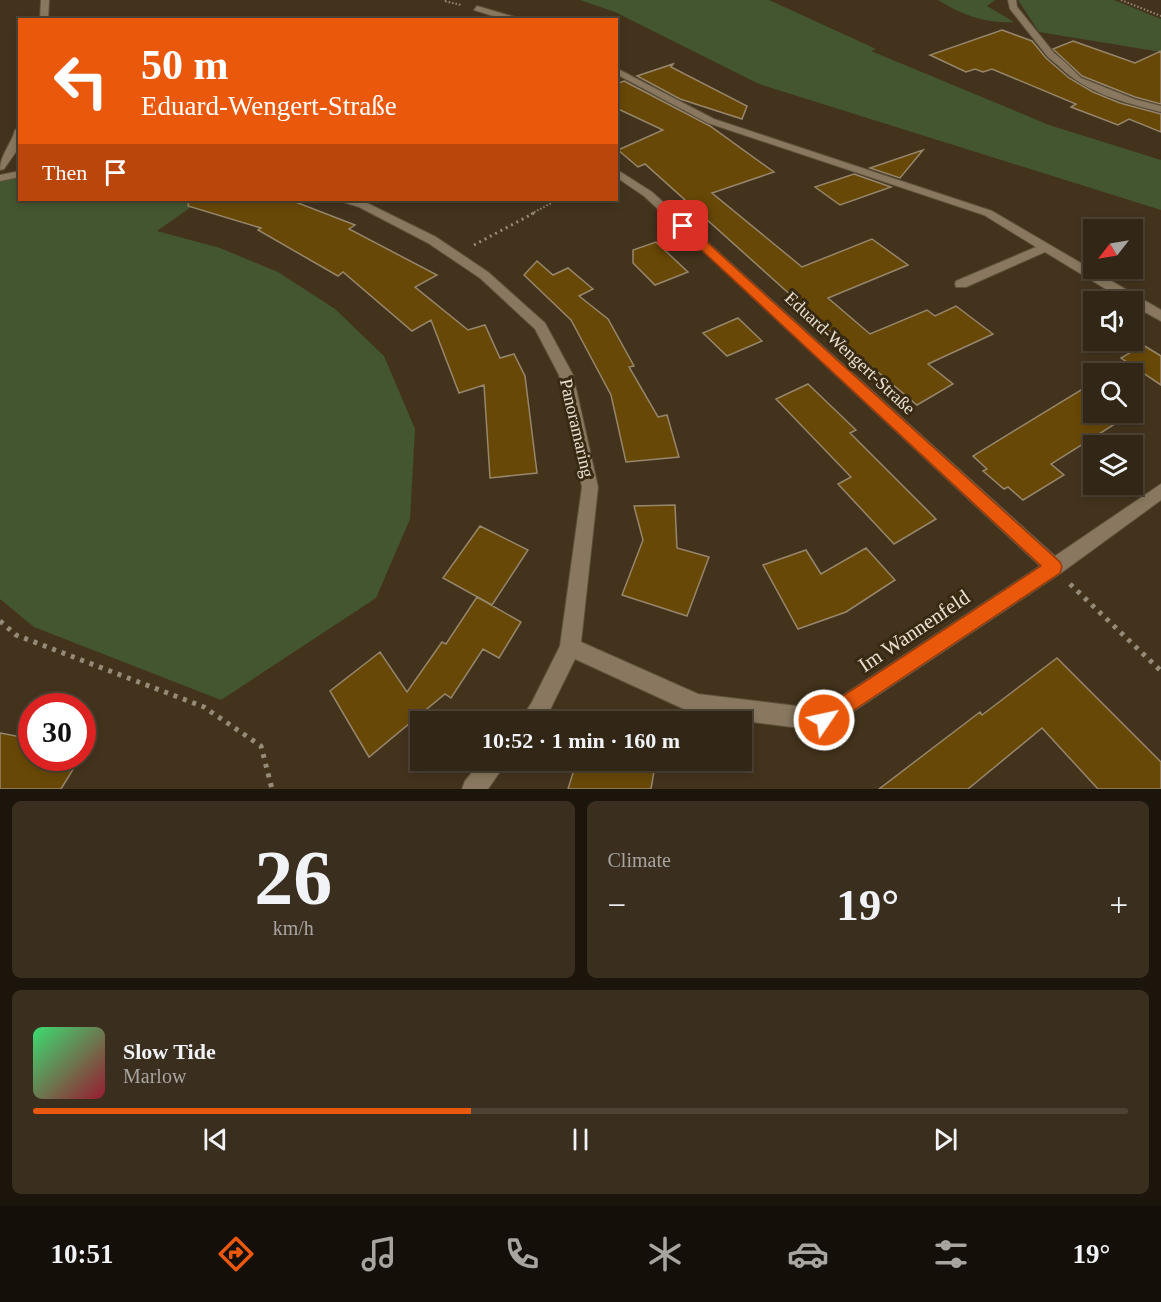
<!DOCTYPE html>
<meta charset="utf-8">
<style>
body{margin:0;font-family:Georgia,serif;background:#3a2e1f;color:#f1f3f6;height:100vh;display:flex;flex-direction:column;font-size:22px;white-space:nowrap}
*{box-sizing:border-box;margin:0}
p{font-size:20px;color:#a8a5a1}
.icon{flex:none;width:33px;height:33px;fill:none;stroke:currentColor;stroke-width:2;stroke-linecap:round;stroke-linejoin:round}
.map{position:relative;height:789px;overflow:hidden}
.sheet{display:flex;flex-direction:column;gap:12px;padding:12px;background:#1c150c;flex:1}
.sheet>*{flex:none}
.hud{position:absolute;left:18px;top:18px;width:600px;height:183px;border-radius:0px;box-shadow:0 3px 9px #0003,0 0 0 2px #4d4335;background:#ea580c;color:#fff;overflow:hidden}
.needle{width:39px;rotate:239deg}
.buttons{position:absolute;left:1083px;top:219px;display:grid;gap:12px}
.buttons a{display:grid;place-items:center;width:60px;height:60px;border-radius:0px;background:#322616;box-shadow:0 3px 9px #0003,0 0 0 2px #4d4335;font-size:30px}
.speed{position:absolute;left:18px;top:693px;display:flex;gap:12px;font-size:30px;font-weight:700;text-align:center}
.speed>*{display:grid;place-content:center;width:78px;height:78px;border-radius:50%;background:#322616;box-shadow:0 3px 9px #0003,0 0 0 2px #4d4335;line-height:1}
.speed .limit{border:9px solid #d22;background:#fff;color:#111}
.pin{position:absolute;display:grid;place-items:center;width:51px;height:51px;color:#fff;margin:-26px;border-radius:12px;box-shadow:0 3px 9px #0006}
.me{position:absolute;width:66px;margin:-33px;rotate:56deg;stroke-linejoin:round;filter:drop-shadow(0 0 4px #0008)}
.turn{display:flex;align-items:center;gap:21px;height:126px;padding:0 24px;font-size:27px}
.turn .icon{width:78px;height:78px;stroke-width:2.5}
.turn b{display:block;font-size:42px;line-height:51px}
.then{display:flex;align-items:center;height:57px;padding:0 24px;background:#0003;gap:12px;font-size:22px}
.big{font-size:45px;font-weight:800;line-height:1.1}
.sheet .tile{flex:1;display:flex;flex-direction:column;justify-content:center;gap:9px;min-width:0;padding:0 21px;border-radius:9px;background:#3a2e1f}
.sheet .dial{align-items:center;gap:0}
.dial b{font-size:78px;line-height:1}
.song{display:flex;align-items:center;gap:18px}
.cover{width:72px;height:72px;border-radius:9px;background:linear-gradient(135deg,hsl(140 70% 55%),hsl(350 70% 35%))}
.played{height:6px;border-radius:3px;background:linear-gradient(90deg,#ea580c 40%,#4d4335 40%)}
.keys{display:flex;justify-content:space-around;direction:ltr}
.heat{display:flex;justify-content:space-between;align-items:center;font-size:33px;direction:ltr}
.sheet .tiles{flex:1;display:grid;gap:12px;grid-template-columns:1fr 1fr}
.tile:last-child{grid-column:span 2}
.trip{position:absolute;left:410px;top:711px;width:342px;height:60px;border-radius:0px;background:#322616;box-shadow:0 3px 9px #0003,0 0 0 2px #4d4335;font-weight:800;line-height:60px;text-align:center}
.tab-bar{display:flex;height:96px;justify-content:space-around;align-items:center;background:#140f09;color:#a8a5a1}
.tab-bar .icon{width:42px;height:42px}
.tab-bar .on{color:#ea580c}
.tab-bar b{font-size:27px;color:#f1f3f6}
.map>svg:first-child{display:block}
</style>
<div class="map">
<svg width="1161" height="789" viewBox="0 0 1161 789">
<rect width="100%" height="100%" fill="#43331d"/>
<!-- green -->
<path fill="#44562f" d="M 580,0 L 769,0 L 876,49 L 871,51 L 1049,125 L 1161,160 L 1161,210 L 759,84 L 615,12 Z
M 938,0 L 995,0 L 987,6 L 1014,22 C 986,24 962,15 938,0 Z
M 1018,0 L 1114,0 L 1161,19 L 1161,52 L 1039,32 Z
M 19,178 L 20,200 L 201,200 L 157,231 L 220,248 L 278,272 L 335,309 L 384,356 L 415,429 L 410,519 L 376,598 L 221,700 L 34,627 L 0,599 L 0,181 Z"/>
<!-- building -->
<path fill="#684806" stroke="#96866c" stroke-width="1.5" d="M 1002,30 L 1032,41 L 1046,58 L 1069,78 L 1093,92 L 1120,103 L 1161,114 L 1161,132 L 1129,119 L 1118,125 L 1071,107 L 1076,104 L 992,69 L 983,72 L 975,69 L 966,72 L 930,55 Z
M 1073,41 L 1135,63 L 1161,51 L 1161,104 L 1135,97 L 1082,76 L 1053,49 Z
M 673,64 L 671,67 L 747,106 L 742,119 L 680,99 L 637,76 Z
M 624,81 L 710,126 L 774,172 L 712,193 L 802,267 L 872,239 L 908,265 L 828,298 L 870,334 L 927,310 L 935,316 L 956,306 L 993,334 L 928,364 L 953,384 L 917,405 L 802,308 L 804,307 L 645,164 L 638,167 L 618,150 L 663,130 L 616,108 L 616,84 Z
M 923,150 L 900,178 L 870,168 Z
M 854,174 L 891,187 L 840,205 L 815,187 Z
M 189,200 L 293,201 L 355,225 L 349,229 L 437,275 L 415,287 L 468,330 L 485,325 L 500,358 L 514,354 L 525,376 L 537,473 L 490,478 L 484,385 L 459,393 L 431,320 L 412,331 L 343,272 L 338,276 L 258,230 L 261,228 L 188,206 Z
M 656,242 L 688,272 L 655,285 L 633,263 L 633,250 Z
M 537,261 L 553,275 L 568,268 L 593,289 L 579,296 L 608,319 L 634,366 L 629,367 L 658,417 L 667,415 L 679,457 L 626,462 L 611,395 L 571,320 L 524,275 Z
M 738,318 L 762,341 L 727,356 L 703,333 Z
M 1143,345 L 1161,356 L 1161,385 L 1121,358 Z
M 1094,382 L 1094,412 L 1134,412 L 1051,464 L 1064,475 L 1023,500 L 1008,487 L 1004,489 L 983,471 L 987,469 L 973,456 Z
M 808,384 L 856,430 L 850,433 L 936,519 L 894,544 L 838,484 L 851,477 L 776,399 Z
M 675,505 L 677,548 L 709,557 L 687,616 L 622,595 L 643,540 L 634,506 Z
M 480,526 L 528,550 L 492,605 L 443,578 Z
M 866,548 L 895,580 L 846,612 L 798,629 L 763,565 L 806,550 L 821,574 Z
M 477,597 L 521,622 L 499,658 L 483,649 L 451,698 L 445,694 L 369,757 L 330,691 L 380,652 L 407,692 L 442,642 L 446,644 Z
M 1057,658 L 1161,762 L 1161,789 L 1098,789 L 1042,728 L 968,789 L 879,789 L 980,712 L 982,715 Z
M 0,733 L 32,739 L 32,758 L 80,758 L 61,789 L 0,789 Z
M 577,760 L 656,760 L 651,789 L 568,789 Z"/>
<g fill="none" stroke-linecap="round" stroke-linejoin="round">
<defs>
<path id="service" d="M 1008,0 L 1016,0 L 1017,7 L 1054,53 L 1066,63 L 1066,67 L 1060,67 L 1048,57 L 1010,9 Z"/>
<path id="minor" d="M 41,0 L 49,0 L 48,20 L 40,20 Z
M 477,6 L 518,18 L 518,20 L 506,20 L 474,10 Z
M 1060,63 L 1066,63 L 1081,78 L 1134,99 L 1161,106 L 1161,112 C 1126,103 1086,93 1060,67 Z
M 616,68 L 714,119 L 992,211 L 1161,310 L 1161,321 L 1132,305 L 1132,302 L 1127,302 L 1045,252 L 966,287 L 956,287 L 955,284 L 956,281 L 1036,247 L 984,215 L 708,123 L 616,74 Z
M 20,127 L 20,146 L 4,169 L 0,170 C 0,155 11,145 15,130 Z
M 616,169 L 652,192 L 1055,556 L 1161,484 L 1161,500 L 1061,573 L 824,731 L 697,715 L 575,659 L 544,722 L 519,722 L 532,702 L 560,646 L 582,487 L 559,375 L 535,329 L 480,278 L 428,243 L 359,207 L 343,202 L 342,200 L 357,200 L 367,203 L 436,237 L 488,272 L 545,323 L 573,375 L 598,487 L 581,642 L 698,694 L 822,709 L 1040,566 L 644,196 L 616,177 Z
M 20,171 L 20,177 L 0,181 L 0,175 Z
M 482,760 L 508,760 L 488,789 L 462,789 L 465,781 Z"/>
</defs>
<!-- service casing -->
<use href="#service" stroke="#5e523d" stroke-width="2"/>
<!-- minor casing -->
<use href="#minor" stroke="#5e523d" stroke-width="2"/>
<!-- path-far2 -->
<path stroke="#968a78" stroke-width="2" stroke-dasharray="1.5 2" stroke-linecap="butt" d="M 446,0 L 444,1 L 461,5
M 1121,0 L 1161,16
M 531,214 L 557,200"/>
<!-- path-far1 -->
<path stroke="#968a78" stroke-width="3" stroke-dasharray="2 4" stroke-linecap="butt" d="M 474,245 L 534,213"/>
<!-- path -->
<path stroke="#968a78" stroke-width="5" stroke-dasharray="4 6" stroke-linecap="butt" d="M 1070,584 L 1161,671
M 0,621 L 16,635 L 204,707 L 261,746 L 272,789"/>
<!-- service -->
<use href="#service" fill="#89785f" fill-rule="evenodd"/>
<!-- minor -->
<use href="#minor" fill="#89785f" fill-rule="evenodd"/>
</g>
<!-- route -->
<path fill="#ea580c" stroke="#983908" stroke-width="1.5" d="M 683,223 L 687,224 L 1060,562 L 1062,567 L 1060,573 L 824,730 L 817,727 L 814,720 L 817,713 L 1041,566 L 679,229 L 678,226 Z"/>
<g text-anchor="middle" stroke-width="6" stroke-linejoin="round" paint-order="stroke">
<!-- street labels -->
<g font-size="18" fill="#e8dfd1" stroke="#382913">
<text transform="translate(850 353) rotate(43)" y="6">Eduard-Wengert-Straße</text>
<text transform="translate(577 428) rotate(77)" y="6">Panoramaring</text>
</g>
<!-- near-street labels -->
<g font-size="21" fill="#e8dfd1" stroke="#382913">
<text transform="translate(914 631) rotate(-34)" y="7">Im Wannenfeld</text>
</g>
</g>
</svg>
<div class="buttons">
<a><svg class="needle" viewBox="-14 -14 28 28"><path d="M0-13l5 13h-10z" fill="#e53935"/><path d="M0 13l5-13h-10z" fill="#a8a5a1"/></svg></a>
<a><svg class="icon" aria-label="sound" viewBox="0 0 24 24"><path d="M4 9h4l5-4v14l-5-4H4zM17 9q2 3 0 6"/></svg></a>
<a><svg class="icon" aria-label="search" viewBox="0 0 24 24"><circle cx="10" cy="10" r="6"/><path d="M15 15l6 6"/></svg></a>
<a><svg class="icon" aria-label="layers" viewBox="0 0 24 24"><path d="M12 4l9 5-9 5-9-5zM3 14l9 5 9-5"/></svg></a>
</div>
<div class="speed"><div class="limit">30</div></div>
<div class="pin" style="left:683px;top:226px;background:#d93025"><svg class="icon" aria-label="arrive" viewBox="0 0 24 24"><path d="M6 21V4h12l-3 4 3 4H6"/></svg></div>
<svg class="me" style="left:824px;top:720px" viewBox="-20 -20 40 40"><circle r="17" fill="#ea580c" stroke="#fff" stroke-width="3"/><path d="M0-11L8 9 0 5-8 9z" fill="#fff"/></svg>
<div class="trip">10:52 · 1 min · 160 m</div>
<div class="hud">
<div class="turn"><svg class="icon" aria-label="left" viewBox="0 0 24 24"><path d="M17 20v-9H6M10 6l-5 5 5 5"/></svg><div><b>50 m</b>Eduard-Wengert-Straße</div></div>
<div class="then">Then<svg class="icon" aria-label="arrive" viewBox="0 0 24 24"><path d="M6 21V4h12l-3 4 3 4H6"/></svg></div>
</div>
</div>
<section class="sheet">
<div class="tiles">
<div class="tile dial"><b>26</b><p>km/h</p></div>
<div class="tile"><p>Climate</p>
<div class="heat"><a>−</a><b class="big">19°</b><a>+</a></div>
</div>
<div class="tile">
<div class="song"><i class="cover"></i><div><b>Slow Tide</b><p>Marlow</p></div></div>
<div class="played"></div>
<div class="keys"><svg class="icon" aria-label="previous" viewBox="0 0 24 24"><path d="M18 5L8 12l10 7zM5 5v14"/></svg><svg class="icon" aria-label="pause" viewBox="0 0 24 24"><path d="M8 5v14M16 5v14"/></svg><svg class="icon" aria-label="next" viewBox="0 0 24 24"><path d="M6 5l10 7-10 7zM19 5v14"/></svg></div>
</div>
</div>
</section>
<nav class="tab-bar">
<b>10:51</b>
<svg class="icon on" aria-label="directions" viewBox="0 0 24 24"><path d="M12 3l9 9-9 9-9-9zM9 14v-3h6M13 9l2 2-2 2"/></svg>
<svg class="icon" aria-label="music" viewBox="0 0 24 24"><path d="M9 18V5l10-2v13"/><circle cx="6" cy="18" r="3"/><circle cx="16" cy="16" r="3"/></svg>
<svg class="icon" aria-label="phone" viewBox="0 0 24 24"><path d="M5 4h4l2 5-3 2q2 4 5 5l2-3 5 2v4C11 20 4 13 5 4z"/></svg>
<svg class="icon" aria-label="climate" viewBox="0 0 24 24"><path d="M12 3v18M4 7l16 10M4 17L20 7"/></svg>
<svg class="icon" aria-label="car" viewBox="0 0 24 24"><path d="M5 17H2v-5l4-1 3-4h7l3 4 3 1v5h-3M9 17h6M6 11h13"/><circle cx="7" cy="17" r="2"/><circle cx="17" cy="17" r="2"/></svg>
<svg class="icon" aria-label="filters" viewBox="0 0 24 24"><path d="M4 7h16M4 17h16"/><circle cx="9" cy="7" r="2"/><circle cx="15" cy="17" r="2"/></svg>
<b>19°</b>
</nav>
